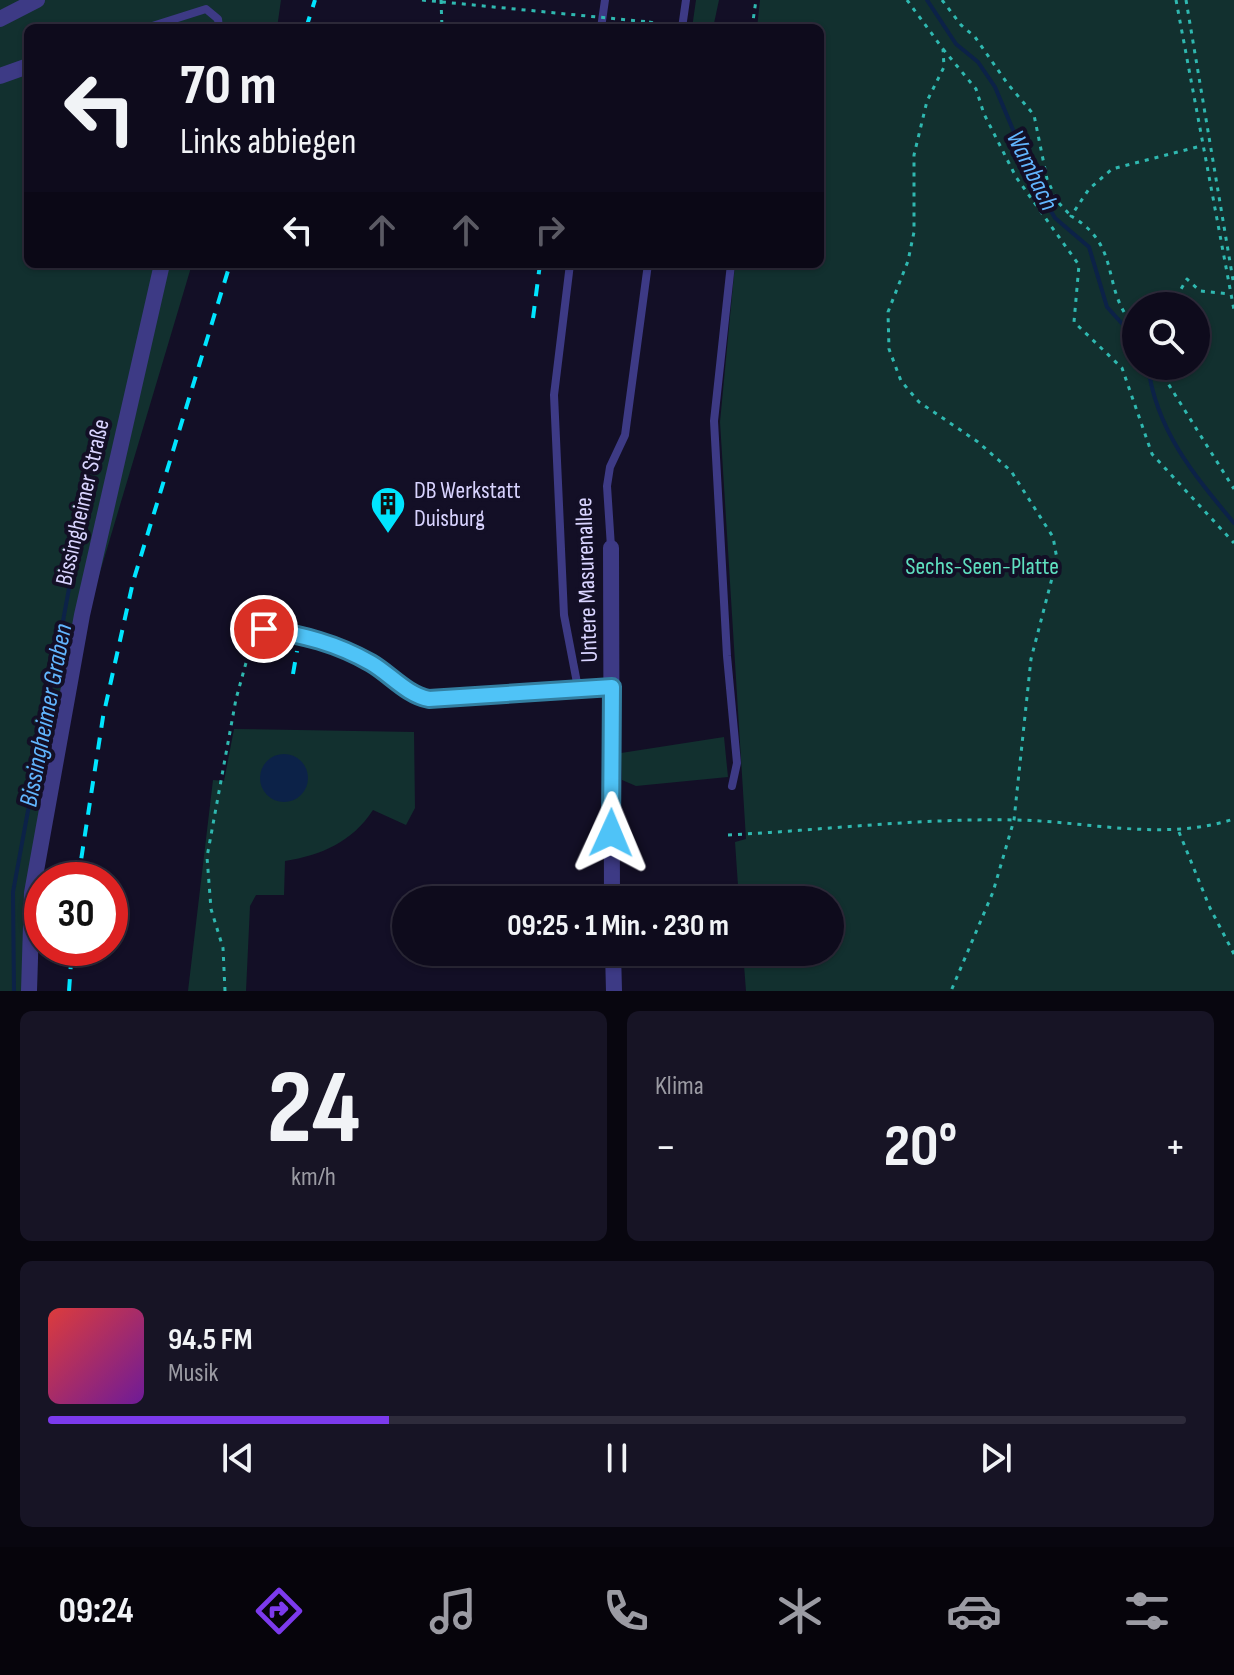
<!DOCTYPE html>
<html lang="de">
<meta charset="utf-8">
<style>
body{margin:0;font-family:"Sofia Sans Condensed",sans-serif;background:#171425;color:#f1f3f6;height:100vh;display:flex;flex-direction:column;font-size:30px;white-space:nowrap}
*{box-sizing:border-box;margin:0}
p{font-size:26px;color:#9b9ba3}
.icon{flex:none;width:44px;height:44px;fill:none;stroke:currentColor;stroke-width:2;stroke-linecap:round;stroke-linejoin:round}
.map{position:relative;height:991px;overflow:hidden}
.panel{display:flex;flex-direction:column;gap:20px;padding:20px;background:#08060f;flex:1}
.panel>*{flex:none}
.guide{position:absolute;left:24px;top:24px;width:800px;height:244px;border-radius:12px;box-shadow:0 2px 6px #0004,0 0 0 2px #2e2b3b;background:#0e0b1c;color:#f1f3f6;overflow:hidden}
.fabs{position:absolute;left:1122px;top:292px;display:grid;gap:16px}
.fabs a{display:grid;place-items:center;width:88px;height:88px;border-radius:50%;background:#0e0b1c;box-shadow:0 2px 6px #0004,0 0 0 2px #2e2b3b;font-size:40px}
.speed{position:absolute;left:24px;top:862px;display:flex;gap:16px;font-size:40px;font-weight:700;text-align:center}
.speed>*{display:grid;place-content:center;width:104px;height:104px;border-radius:50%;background:#0e0b1c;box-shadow:0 2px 6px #0004,0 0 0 2px #2e2b3b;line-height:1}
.speed .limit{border:12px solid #d22;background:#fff;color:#111}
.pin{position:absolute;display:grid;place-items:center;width:68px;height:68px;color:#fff;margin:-34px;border:4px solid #fff;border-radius:50%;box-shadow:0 2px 8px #0007}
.me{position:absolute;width:88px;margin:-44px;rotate:1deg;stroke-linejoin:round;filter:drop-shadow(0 0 6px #0008)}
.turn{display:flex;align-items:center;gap:28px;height:168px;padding:0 24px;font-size:36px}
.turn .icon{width:104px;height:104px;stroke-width:2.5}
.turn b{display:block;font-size:56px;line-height:68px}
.lanes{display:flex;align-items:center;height:76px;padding:0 24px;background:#0003;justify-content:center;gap:40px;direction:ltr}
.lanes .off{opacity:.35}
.big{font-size:60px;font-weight:700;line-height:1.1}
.panel .card{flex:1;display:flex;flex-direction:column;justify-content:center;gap:12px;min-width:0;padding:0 28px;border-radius:12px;background:#171425}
.panel .dial{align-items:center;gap:0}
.dial b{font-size:104px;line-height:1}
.song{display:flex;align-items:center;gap:24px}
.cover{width:96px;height:96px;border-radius:12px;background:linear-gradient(135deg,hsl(0 70% 55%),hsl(280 70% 35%))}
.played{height:8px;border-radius:4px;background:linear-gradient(90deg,#7c3aed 30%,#2e2b3b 30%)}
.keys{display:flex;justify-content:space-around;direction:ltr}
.heat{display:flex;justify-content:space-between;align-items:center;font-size:44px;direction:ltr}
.panel .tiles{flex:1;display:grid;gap:20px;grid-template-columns:1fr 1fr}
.card:last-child{grid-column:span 2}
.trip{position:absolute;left:392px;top:886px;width:452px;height:80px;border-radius:40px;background:#0e0b1c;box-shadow:0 2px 6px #0004,0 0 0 2px #2e2b3b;font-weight:700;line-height:80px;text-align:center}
.menu{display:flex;height:128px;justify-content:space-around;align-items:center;background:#06040b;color:#9b9ba3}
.menu .icon{width:56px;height:56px}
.menu .selected{color:#7c3aed}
.menu b{font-size:36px;color:#f1f3f6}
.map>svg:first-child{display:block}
</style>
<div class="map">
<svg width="1234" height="991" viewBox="0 0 1234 991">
<rect width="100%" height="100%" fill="#130f26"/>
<!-- green -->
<path fill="#12302f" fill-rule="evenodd" d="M 0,0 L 281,0 L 277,28 L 28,28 L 28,264 L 192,264 L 89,609 L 38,897 L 37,991 L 0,991 Z
M 696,0 L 719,0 L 713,28 L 692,28 Z
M 760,0 L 1234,0 L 1234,991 L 746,991 L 743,952 L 830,952 L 830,900 L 739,900 L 735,842 L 746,839 L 720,422 L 735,264 L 820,264 L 820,28 L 757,28 ZM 1136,306 L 1196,306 L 1196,366 L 1136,366 Z
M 234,729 L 414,732 L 415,808 L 406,825 L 373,810 C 352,842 322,855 285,861 L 284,895 L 256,895 L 250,906 L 246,991 L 188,991 L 213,780 L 224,781 Z
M 724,737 L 728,777 L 636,786 L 622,780 L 621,753 Z"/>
<!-- water -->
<path fill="#0c2248" d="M260 778a24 24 0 1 1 48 0a24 24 0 1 1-48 0Z"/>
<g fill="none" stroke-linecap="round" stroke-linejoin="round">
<!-- stream -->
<path stroke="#0c2248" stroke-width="4" d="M 927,0 L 956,44 L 978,62 L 995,87 L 1038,189 L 1055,218 L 1089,247 L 1107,307 L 1136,339
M 1148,366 C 1156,430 1194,475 1234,523
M 14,991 L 13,892 L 70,583"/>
<!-- path -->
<path stroke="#2fb8b0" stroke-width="3" stroke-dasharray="4 6" stroke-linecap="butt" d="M 441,0 L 442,28
M 907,0 L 943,49 L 944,67 L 927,101 L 914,155 L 914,232 L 908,261 L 888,312 L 889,349 L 901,381 L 919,402 L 978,442 L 1011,471 L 1053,537 L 1057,559 L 1031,659 L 1014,820 L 993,892 L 951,991
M 942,0 L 961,25 L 975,37 L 1007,83 L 1034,115 L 1047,179 L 1057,201 L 1071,216
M 1176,0 L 1234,310
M 1186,0 L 1234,286
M 649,22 L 673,27
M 752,28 L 756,0
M 943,49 L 976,89 L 984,114 L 1016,177 L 1079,265 L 1074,322 L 1122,368 L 1152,454 L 1234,543
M 1171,306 L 1187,279 L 1200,291 L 1230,294
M 1136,328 C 1099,289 1124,247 1071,216 L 1089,189 L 1112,169 L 1201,146
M 1163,366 L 1164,377 L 1234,489
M 1179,832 L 1210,908 L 1234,954
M 728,835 C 824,830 920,818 1015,820 C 1088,821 1163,842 1234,819
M 225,991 L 223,948 L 211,909 L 207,857 L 236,699 L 249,652 L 263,640"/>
<!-- lane -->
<path stroke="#3d3a85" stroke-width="8" d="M 146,28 L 206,9 L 218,19 L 219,28
M 601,28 L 605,0
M 682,28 L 686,0
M 570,264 L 554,395 L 564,615 L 578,688
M 731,264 L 714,421 L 727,656 L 737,763 L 732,786
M 611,547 L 607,486 L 610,467 L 625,435 L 648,264
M 264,629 C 303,635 336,643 371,663 C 390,674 407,695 429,699 L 611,687"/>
<!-- street -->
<path stroke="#3d3a85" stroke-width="16" d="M 0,19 L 37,0
M 0,76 L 28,66
M 611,548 L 612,900
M 613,952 L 614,991
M 29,991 L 32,893 L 82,615 L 162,264"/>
<!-- rail -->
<path stroke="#00e5ff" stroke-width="4" stroke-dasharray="12 10" stroke-linecap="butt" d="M 306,28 L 315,0
M 533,318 L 540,264
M 293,674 L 297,651
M 78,880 L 103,717 L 133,582 L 230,264
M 69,991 L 72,948"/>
<!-- path-bridge -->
<path stroke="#2fb8b0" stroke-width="3" stroke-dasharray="4 6" stroke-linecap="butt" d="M 422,0 L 649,22"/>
</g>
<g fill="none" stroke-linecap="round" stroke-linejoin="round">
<defs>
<path id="route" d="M 264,629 C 303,635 336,643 371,663 C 390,674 407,695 429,699 L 612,687 L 611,833"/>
</defs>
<!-- route casing -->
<use href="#route" stroke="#337fa1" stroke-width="20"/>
<!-- route -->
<use href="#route" stroke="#4fc3f7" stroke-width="14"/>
</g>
<!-- icons -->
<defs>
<symbol id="building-pin" viewBox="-11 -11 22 30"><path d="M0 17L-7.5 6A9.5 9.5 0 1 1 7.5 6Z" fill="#00e5ff" stroke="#130f26"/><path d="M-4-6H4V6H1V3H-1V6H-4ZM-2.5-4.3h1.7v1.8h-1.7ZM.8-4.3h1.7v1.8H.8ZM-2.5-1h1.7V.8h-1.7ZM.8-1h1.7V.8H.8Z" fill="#111"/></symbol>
</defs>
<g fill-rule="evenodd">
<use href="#building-pin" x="368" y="484" width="40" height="54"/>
</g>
<g text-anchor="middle" stroke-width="8" stroke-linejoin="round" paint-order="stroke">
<!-- poi labels -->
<g font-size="24" fill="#d9d4ff" stroke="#130f26" text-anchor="start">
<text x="414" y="498">DB Werkstatt<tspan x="414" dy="28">Duisburg</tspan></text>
</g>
<!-- street labels -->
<g font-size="24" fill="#d9d4ff" stroke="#130f26">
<text transform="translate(82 502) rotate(-77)" y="8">Bissingheimer Straße</text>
<text transform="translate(586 580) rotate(-92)" y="8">Untere Masurenallee</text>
</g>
<!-- park labels -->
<g font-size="24" fill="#5fe0c0" stroke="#130f26">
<text x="982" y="574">Sechs-Seen-Platte</text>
</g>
<!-- water labels -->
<g font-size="26" font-style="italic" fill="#62b6ff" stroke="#130f26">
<text transform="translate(1033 170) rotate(64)" y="9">Wambach</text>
<text transform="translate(45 715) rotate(-79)" y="9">Bissingheimer Graben</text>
</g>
</g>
</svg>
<div class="fabs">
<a><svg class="icon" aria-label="search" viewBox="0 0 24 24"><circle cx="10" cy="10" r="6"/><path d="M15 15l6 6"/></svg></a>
</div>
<div class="speed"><div class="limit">30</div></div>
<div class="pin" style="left:264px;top:629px;background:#d93025"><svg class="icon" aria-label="arrive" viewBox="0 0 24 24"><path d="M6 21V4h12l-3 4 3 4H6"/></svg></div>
<svg class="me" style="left:611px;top:833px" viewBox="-20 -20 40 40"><path d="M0-17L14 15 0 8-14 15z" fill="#4fc3f7" stroke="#fff" stroke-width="4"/></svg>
<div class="trip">09:25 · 1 Min. · 230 m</div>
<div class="guide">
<div class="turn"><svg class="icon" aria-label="left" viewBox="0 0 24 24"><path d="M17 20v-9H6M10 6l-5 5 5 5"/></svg><div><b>70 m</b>Links abbiegen</div></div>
<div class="lanes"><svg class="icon" aria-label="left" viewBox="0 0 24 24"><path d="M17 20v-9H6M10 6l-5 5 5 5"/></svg><svg class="icon off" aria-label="ahead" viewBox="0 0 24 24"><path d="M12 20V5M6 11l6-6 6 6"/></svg><svg class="icon off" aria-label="ahead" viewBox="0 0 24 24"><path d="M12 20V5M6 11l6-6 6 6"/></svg><svg class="icon off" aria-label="right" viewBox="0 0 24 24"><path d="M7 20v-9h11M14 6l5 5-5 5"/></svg></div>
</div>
</div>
<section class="panel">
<div class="tiles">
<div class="card dial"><b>24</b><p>km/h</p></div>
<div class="card"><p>Klima</p>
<div class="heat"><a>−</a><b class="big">20°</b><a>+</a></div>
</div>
<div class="card">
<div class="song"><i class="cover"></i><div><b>94.5 FM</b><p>Musik</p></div></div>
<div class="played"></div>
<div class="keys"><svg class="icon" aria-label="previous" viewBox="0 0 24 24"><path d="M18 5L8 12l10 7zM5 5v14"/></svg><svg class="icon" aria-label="pause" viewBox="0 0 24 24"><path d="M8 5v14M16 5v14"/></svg><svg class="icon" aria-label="next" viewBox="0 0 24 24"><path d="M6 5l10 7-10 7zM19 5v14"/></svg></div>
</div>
</div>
</section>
<nav class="menu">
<b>09:24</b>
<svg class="icon selected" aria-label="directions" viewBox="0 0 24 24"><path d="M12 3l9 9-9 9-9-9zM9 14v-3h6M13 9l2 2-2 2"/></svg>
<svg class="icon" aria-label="music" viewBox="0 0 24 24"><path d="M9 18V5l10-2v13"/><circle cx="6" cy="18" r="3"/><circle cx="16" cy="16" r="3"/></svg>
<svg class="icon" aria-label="phone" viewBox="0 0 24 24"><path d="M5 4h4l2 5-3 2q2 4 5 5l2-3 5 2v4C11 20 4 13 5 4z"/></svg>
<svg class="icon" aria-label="climate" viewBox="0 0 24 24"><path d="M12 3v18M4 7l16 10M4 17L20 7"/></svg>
<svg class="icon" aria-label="car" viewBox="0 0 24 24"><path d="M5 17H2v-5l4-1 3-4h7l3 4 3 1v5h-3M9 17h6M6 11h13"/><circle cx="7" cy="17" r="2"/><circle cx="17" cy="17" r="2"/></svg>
<svg class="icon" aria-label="filters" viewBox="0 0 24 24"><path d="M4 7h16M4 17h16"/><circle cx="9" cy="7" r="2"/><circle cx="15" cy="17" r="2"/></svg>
</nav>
